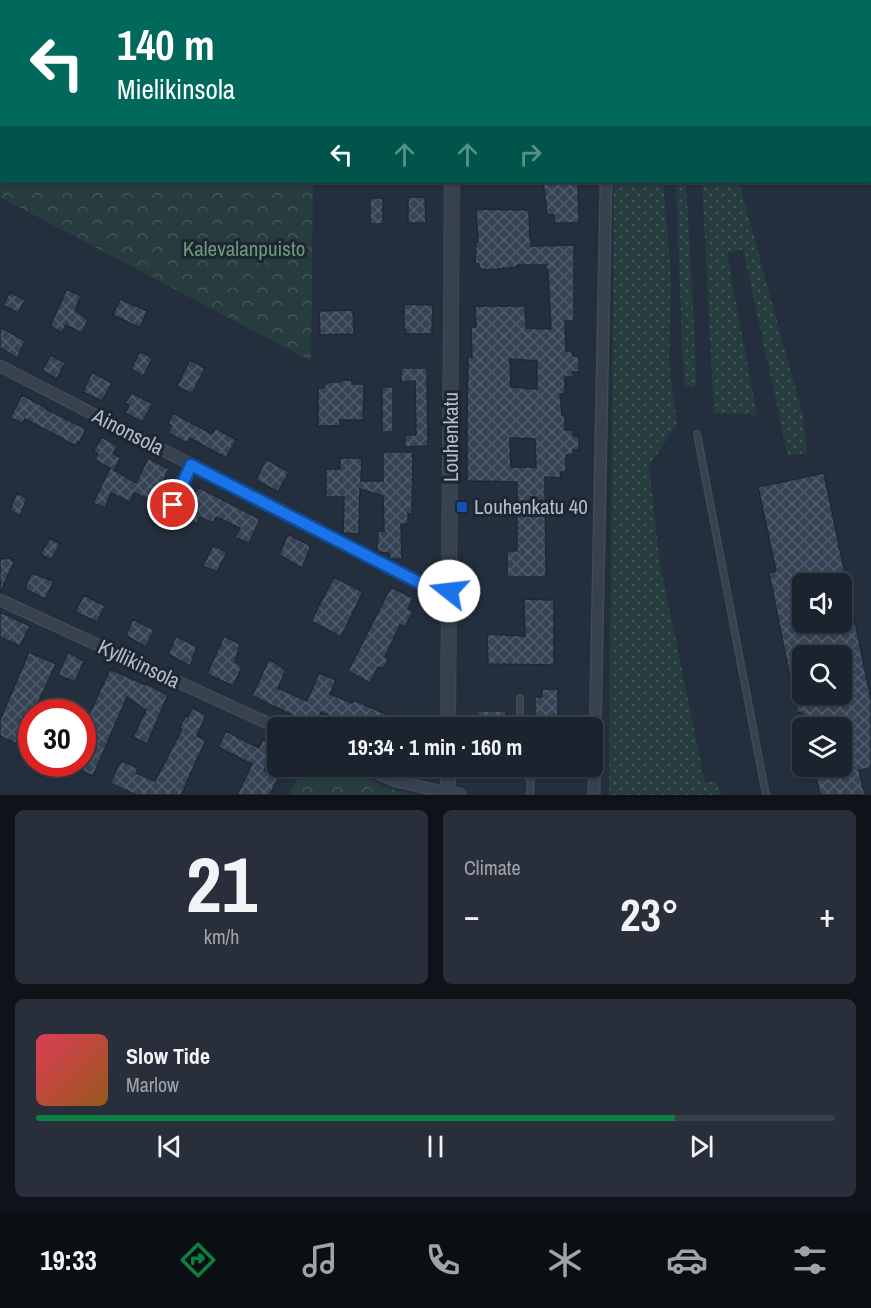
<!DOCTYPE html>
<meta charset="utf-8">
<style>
body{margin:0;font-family:"Archivo Narrow",sans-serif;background:#282f3a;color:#f1f3f6;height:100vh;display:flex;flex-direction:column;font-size:22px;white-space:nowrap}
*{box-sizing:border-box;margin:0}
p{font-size:20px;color:#a0a4aa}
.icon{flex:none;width:33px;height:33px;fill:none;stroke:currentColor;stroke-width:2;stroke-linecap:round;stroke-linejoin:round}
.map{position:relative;height:795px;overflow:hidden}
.sheet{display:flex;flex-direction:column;gap:15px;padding:15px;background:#0f1319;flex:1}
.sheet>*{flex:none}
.top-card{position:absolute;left:0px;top:0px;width:872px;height:183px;box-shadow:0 2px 4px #0004,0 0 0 2px #39404a;background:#00695c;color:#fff;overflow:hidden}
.buttons{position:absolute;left:792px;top:573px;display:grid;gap:12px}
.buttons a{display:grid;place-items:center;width:60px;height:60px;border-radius:9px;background:#1b232e;box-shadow:0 2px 4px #0004,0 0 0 2px #39404a;font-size:30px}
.speed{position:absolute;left:18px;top:699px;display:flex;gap:12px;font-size:30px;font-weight:700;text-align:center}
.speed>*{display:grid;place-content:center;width:78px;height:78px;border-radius:50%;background:#1b232e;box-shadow:0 2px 4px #0004,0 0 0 2px #39404a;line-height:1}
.speed .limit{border:9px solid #d22;background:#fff;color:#111}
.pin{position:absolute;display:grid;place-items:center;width:51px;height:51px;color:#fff;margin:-26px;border:3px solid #fff;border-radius:50%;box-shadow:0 2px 6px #0007}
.me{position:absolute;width:66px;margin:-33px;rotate:286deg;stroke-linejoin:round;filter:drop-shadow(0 0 4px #0008)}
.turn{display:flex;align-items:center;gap:21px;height:126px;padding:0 18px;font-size:27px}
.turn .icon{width:78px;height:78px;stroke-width:2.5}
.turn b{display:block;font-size:42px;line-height:51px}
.lanes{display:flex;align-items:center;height:57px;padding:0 18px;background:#0003;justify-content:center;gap:30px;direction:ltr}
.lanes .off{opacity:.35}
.big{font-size:45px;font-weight:700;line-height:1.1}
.sheet .card{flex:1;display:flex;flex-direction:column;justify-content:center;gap:9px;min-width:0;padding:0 21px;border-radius:9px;background:#282f3a}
.sheet .dial{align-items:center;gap:0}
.dial b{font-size:78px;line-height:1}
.song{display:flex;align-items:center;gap:18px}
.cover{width:72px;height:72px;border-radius:9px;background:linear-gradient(135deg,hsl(350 70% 55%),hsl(30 70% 35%))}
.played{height:6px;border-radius:3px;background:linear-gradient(90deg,#0b8043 80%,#39404a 80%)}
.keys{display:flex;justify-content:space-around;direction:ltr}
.heat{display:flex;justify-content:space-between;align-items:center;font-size:33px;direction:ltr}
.sheet .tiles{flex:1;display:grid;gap:15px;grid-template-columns:1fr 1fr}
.card:last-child{grid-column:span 2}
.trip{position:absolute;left:267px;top:717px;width:336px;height:60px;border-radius:9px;background:#1b232e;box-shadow:0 2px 4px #0004,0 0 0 2px #39404a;font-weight:700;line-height:60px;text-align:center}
.tab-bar{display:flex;height:96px;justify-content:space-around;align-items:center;background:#0b0e12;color:#a0a4aa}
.tab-bar .icon{width:42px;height:42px}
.tab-bar .current{color:#0b8043}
.tab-bar b{font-size:27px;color:#f1f3f6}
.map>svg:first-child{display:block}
</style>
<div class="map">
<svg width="871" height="795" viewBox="0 0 871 795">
<defs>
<pattern id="grass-dots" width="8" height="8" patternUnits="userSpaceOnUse" patternTransform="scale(1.5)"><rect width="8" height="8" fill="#263c3f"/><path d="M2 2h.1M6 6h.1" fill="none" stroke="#435659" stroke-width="1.8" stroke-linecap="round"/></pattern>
<pattern id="forest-crowns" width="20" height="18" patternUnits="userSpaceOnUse" patternTransform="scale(1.5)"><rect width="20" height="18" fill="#263c3f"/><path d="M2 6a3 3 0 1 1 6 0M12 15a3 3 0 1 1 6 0" fill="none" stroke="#435659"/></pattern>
<pattern id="building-cross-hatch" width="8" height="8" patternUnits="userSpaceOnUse" patternTransform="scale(1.5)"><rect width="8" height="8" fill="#364354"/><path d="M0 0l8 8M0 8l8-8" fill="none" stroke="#515c6b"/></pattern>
</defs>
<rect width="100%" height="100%" fill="#242f3e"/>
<!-- grass -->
<path fill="url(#grass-dots)" d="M 614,182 L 663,182 L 671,275 L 669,364 L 677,424 L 649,466 L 660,564 L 705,783 L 716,781 L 721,795 L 609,795 Z
M 676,182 L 686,182 L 695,346 L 696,383 L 693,388 L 685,385 L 683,368 Z
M 702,182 L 739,182 L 803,416 L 807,453 L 788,456 L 743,249 L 727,254 L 757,415 L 714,413 Z"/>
<!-- forest -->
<path fill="url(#forest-crowns)" d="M 0,0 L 154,1 L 2,2 L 2,182 L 313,182 L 311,361 L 0,197 Z
M 303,767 L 342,767 L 387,788 L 415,795 L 289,795 Z"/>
<!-- building -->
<path fill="url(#building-cross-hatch)" stroke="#1f2835" stroke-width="1.5" fill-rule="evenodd" d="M 543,182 L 578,182 L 579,223 L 555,223 L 554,215 L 547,214 Z
M 408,197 L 425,197 L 426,223 L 408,223 Z
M 370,198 L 383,198 L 383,224 L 370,224 Z
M 476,209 L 529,210 L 530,240 L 531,240 L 531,246 L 574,245 L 574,321 L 565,321 L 566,351 L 571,351 L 573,356 L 579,357 L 579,372 L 573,372 L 573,377 L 565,377 L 565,394 L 560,394 L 562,415 L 565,415 L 565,430 L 573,430 L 573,436 L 579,436 L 579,450 L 573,450 L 573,455 L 566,455 L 566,472 L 560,472 L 561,478 L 545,477 L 546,577 L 507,577 L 507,551 L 517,551 L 517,482 L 467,481 L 467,415 L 468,357 L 472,357 L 471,327 L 476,327 L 475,306 L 525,306 L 526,328 L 551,329 L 548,270 L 546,269 L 546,265 L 517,265 L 517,267 L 490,270 L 479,269 L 479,264 L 475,264 L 476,242 L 478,242 ZM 510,359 L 537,361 L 537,389 L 511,387 ZM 510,438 L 535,439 L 536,467 L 511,467 Z
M 67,289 L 81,296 L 75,310 L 88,320 L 82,333 L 66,325 L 62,333 L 50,326 Z
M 10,292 L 25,300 L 18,313 L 3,305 Z
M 120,299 L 147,311 L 140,328 L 113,315 Z
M 404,304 L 433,305 L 432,334 L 406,334 L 406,330 L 404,330 Z
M 353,310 L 354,334 L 320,335 L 319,311 Z
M 0,327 L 25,341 L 17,358 L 0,348 Z
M 140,351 L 153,358 L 143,376 L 131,369 Z
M 51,355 L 65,363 L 57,379 L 42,370 Z
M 190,360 L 205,368 L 192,394 L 177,386 Z
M 401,368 L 427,368 L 428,446 L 405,447 L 405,435 L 416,435 L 415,381 L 401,382 Z
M 92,372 L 112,383 L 102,401 L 83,392 Z
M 341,380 L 351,380 L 353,384 L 364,384 L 363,420 L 340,420 L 340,426 L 318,426 L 318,388 L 324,388 L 326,382 L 341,382 Z
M 382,387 L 393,387 L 393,432 L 382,432 Z
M 132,393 L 153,404 L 142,422 L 125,413 L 129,405 L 125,403 Z
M 22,395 L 47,408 L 46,409 L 86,429 L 79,443 L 78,442 L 76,446 L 25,419 L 22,423 L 10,418 Z
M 173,413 L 212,434 L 216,428 L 236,440 L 226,458 L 190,438 L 187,443 L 168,433 L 172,426 L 168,424 Z
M 102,437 L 118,446 L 113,453 L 121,458 L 114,470 L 136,483 L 148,458 L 169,469 L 162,484 L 166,487 L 158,503 L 134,493 L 130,502 L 111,493 L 105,508 L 93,503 L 110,468 L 95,460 L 98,454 L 93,451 Z
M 383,452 L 413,452 L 412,514 L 408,514 L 408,524 L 401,524 L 402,559 L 390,559 L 389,553 L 377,552 L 378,531 L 384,531 L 383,496 L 360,489 L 359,534 L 343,533 L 344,497 L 326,497 L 326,469 L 340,469 L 340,458 L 362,458 L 361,481 L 383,481 Z
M 266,459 L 289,472 L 278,492 L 256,480 Z
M 824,473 L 871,699 L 871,768 L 859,770 L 865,795 L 820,795 L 814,766 L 842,766 L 842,728 L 806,728 L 802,712 L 797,713 L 769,573 L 776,571 L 758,487 ZM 802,584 L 842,584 L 842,622 L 802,622 ZM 802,656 L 842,656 L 842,694 L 802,694 Z
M 198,487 L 260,519 L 249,544 L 235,537 L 240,528 L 216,517 L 213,523 L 200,517 L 197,524 L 183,518 Z
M 17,493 L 27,498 L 20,516 L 10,510 Z
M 288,534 L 311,546 L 302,568 L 279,555 Z
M 50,538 L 60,544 L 51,560 L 40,554 Z
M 213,545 L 227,552 L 217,572 L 203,566 Z
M 0,558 L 4,559 L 10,558 L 14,562 L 0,593 Z
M 31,573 L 54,581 L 45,599 L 25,589 Z
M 334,577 L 363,592 L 341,637 L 311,621 Z
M 391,587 L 413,598 L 408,609 L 413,611 L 405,627 L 400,625 L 385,657 L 389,659 L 383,669 L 378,667 L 370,683 L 348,671 Z
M 84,595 L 105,606 L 97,622 L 75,612 Z
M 524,599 L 554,600 L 554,665 L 488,664 L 487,634 L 525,636 Z
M 0,612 L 30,626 L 20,646 L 0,637 Z
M 133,619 L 154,630 L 146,647 L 126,636 Z
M 176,636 L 197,647 L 190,666 L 168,654 Z
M 224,636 L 240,644 L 235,662 L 242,667 L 233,686 L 207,674 Z
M 29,652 L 56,664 L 34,712 L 32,712 L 32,719 L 20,744 L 16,744 L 0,736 L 0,720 Z
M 68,652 L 84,661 L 75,682 L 58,675 Z
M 269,659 L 286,670 L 278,688 L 307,701 L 319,673 L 336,680 L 330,694 L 352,703 L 354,700 L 417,728 L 345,728 L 347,723 L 321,712 L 315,726 L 252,696 Z
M 110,669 L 146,685 L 147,684 L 168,695 L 147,744 L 133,737 L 146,710 L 127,697 L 93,776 L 82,771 L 82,730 Z
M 542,689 L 558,689 L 558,728 L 535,728 L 535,697 L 542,697 Z
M 192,708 L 206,715 L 197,736 L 206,740 L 181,795 L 136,795 L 110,783 L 121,761 L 138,768 L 136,773 L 155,781 L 182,729 L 179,729 L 185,716 L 188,717 Z
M 477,711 L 506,711 L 507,723 L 499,723 L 499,728 L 477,728 Z
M 226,731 L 259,748 L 263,739 L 275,744 L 264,770 L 278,778 L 270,795 L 237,795 L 252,764 L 218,747 Z"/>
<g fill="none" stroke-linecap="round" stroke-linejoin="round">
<defs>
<path id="service" d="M 697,434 L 766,795
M 520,728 L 520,698
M 522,766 L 531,782 L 530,795"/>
<path id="minor" d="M 507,0 L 510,2
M 0,366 L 419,582 L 449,591
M 173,505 L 191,465
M 0,600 L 278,728
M 361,766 L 396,781 L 448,793 L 447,795
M 594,795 L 606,182"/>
<path id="tertiary" d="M 454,2 L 454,0
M 448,728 L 452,182
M 448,766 L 448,793 L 459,795"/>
</defs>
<!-- service casing -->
<use href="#service" stroke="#414a57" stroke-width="8"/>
<!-- minor casing -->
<use href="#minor" stroke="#414a57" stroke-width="13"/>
<!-- tertiary casing -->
<use href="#tertiary" stroke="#414a57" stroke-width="16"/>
<!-- service -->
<use href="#service" stroke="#38414e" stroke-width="5"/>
<!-- minor -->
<use href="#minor" stroke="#38414e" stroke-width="10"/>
<!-- tertiary -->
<use href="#tertiary" stroke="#38414e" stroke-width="14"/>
</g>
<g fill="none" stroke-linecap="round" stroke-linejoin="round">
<defs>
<path id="route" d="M 173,505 L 191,465 L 418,582 L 449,591"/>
</defs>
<!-- route casing -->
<use href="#route" stroke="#114b97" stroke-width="15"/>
<!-- route -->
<use href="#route" stroke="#1a73e8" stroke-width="10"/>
</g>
<!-- markers -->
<rect fill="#1a4fb4" stroke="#1d2633" stroke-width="2" x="456" y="501" width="12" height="12" rx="3"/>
<g text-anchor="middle" stroke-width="6" stroke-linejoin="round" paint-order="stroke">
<!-- park labels -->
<g font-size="21" fill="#6b9a76" stroke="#1d2633">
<text x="244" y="256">Kalevalanpuisto</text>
</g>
<!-- street labels -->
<g font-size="21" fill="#b4bcc9" stroke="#1d2633">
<text transform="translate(128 432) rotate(27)" y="7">Ainonsola</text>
<text transform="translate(451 437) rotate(-90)" y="7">Louhenkatu</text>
<text transform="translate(139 664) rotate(25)" y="7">Kyllikinsola</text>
</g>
<!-- poi labels -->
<g font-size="21" fill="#b4bcc9" stroke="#1d2633" text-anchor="start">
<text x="474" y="514">Louhenkatu 40</text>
</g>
</g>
</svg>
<div class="buttons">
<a><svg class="icon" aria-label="sound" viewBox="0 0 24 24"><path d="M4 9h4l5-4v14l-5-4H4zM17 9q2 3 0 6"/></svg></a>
<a><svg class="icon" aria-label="search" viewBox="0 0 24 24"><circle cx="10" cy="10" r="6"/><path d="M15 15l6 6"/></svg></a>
<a><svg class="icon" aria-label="layers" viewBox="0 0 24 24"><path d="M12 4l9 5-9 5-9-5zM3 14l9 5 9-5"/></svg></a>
</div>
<div class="speed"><div class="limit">30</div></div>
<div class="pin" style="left:173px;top:505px;background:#d93025"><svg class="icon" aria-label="arrive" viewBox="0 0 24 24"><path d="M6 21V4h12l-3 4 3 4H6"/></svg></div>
<svg class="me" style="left:449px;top:591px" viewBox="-20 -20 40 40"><circle r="19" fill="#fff"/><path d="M0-13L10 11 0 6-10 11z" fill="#1a73e8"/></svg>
<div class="trip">19:34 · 1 min · 160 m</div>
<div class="top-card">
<div class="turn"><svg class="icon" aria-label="left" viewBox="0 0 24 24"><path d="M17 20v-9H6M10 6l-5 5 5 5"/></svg><div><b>140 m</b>Mielikinsola</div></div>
<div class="lanes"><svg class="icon" aria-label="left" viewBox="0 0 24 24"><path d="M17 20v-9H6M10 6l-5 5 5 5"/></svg><svg class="icon off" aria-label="ahead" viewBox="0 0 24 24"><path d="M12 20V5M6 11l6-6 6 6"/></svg><svg class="icon off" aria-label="ahead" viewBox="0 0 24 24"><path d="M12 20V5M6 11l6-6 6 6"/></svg><svg class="icon off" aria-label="right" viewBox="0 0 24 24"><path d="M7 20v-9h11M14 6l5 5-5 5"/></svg></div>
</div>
</div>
<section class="sheet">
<div class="tiles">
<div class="card dial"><b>21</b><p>km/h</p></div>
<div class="card"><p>Climate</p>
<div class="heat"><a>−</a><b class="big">23°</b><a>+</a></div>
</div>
<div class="card">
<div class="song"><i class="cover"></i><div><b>Slow Tide</b><p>Marlow</p></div></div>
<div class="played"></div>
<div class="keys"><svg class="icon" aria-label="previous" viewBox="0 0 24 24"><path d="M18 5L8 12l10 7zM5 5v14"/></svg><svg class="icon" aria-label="pause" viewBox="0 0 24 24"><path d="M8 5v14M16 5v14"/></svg><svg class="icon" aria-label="next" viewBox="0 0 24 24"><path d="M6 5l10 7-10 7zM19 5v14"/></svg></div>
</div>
</div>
</section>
<nav class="tab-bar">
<b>19:33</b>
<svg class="icon current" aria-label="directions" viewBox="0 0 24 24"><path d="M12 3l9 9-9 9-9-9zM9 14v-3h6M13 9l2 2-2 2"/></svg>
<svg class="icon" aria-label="music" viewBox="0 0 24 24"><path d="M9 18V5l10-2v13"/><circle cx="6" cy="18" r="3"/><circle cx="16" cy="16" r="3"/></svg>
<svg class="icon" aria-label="phone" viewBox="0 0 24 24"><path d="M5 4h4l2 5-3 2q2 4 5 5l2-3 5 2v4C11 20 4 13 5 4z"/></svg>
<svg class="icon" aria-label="climate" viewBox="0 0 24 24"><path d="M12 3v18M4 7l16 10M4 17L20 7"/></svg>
<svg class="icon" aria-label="car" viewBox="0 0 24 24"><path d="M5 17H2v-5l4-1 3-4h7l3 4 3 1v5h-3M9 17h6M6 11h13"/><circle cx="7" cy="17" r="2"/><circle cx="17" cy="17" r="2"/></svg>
<svg class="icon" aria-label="filters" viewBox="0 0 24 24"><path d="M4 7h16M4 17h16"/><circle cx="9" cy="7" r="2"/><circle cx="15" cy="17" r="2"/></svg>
</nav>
